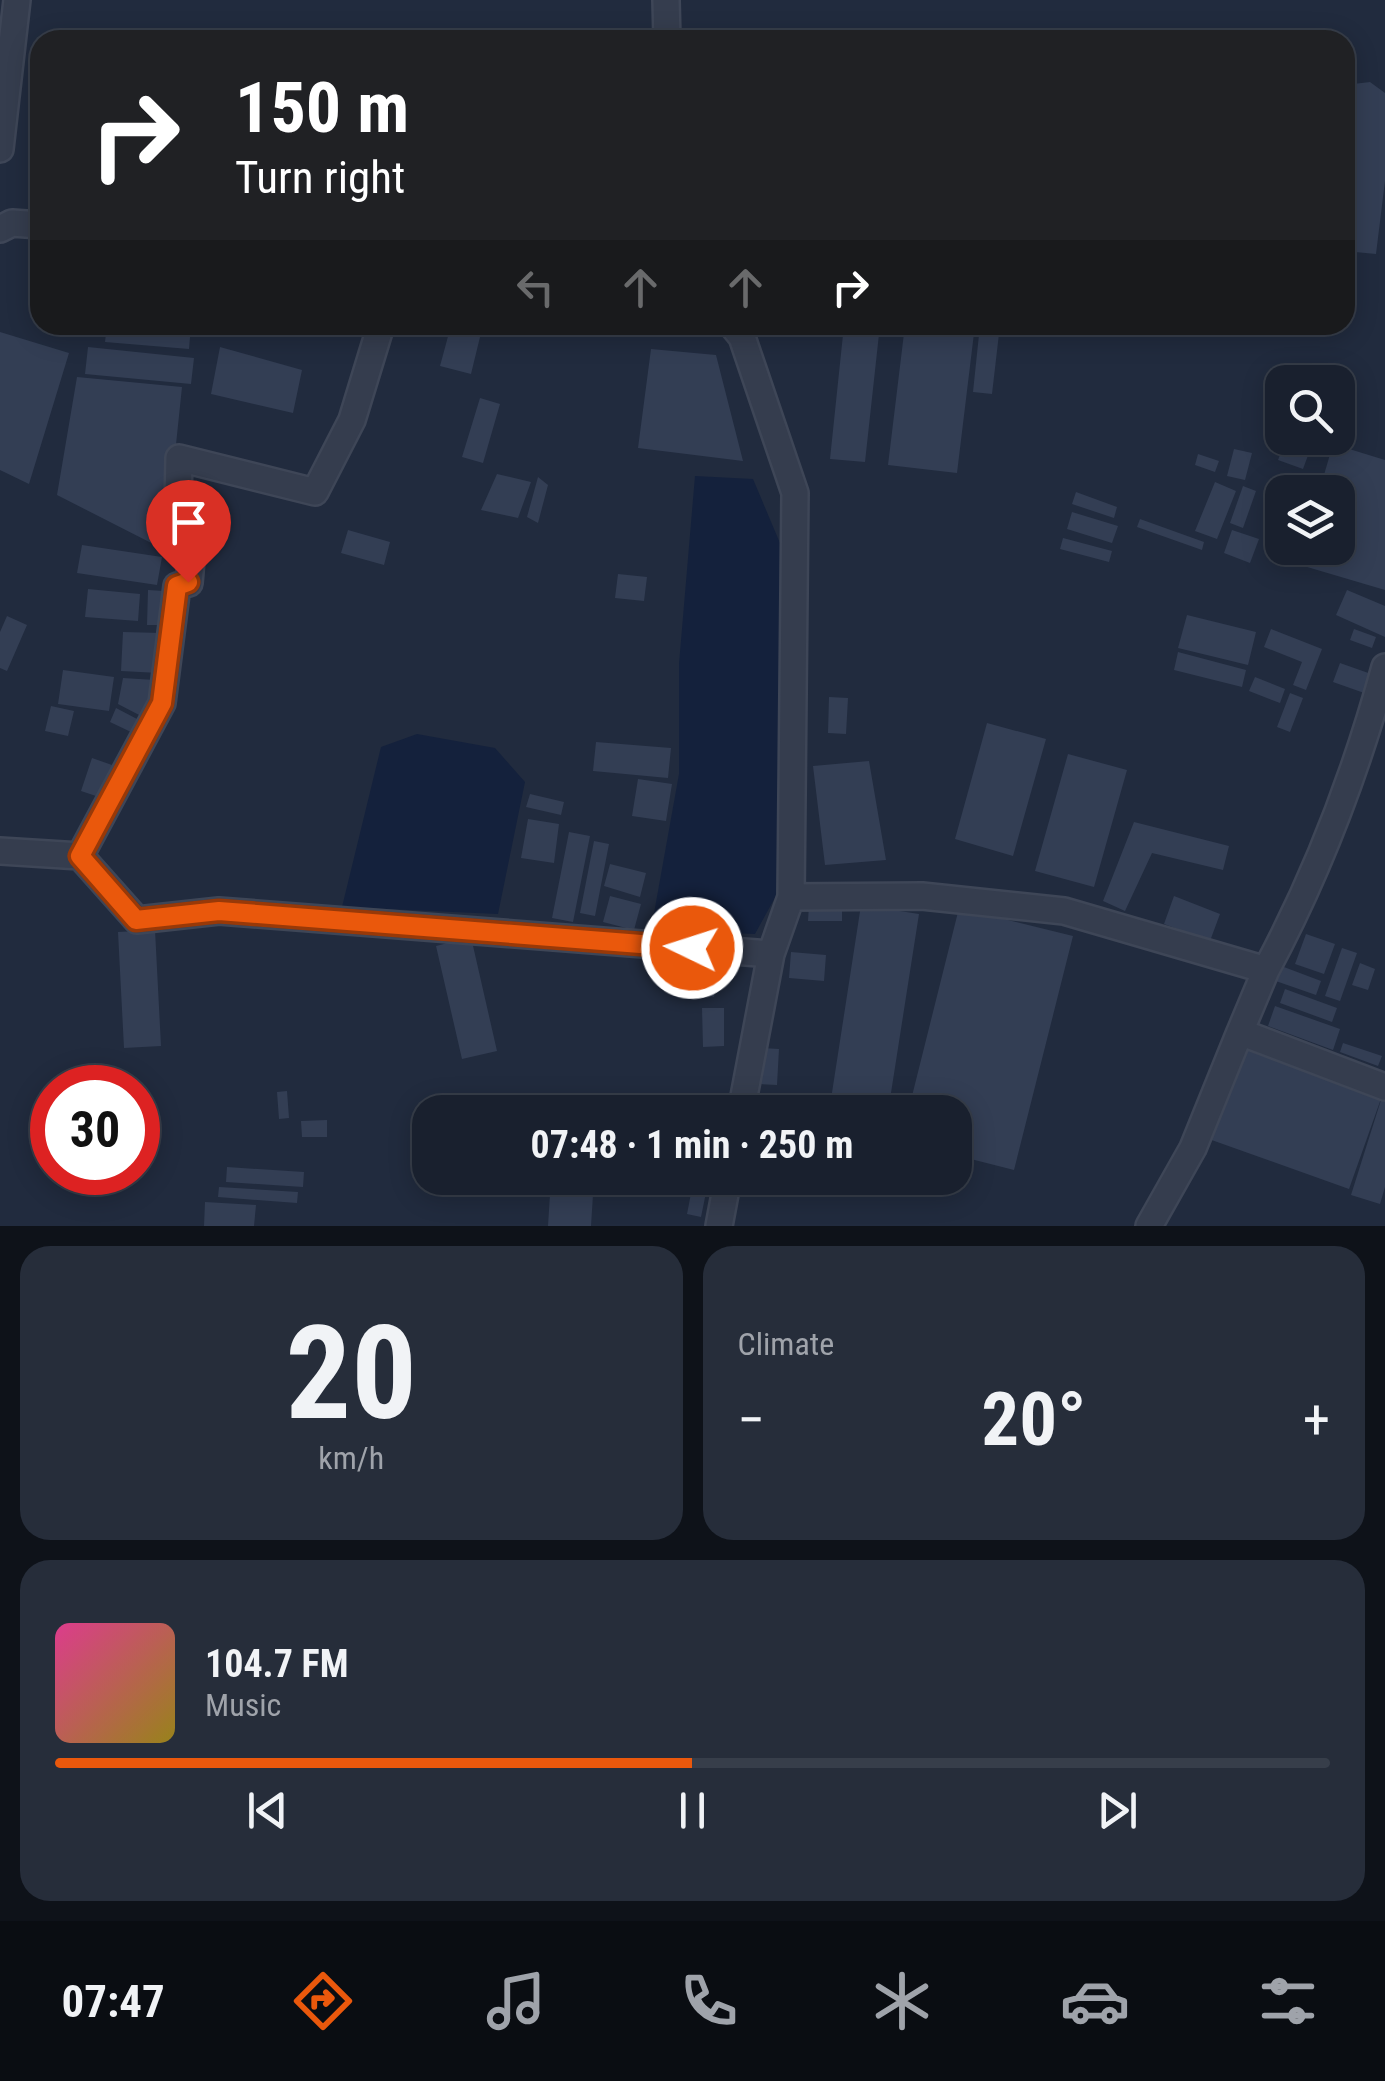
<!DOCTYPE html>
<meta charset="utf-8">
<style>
body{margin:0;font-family:"Roboto Condensed",sans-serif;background:#262d3a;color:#f1f3f6;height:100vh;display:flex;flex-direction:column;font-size:38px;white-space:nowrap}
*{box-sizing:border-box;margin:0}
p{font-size:32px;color:#9fa3aa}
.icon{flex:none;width:55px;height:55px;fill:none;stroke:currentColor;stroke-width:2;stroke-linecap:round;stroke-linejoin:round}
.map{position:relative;height:1226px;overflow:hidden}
.details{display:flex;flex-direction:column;gap:20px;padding:20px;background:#0e1219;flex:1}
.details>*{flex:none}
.hud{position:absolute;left:30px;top:30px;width:1325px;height:305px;border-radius:30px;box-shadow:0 5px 25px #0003,0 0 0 2px #373e4a;background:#202124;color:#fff;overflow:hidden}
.fabs{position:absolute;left:1265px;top:365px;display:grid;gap:20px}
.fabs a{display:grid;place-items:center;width:90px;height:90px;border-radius:20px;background:#19202e;box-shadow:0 5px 25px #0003,0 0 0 2px #373e4a;font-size:50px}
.speed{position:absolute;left:30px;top:1065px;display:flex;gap:20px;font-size:50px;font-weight:700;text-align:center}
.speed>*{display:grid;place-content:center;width:130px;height:130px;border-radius:50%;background:#19202e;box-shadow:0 5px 25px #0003,0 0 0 2px #373e4a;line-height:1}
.speed .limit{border:15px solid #d22;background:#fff;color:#111}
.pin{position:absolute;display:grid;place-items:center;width:85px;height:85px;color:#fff;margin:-102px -42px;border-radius:50% 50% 50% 0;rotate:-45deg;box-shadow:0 0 10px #0007}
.pin .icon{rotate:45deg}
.me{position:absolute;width:110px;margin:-55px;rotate:274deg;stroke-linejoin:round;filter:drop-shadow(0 0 8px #0008)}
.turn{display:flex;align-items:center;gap:35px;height:210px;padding:0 40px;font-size:45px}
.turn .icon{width:130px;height:130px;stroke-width:2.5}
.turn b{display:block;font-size:70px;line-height:85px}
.lanes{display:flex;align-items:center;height:95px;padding:0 40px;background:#0003;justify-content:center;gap:50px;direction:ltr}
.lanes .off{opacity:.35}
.big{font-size:75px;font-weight:700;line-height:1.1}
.details .widget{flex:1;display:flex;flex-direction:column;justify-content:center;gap:15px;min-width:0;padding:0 35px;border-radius:30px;background:#262d3a}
.details .dial{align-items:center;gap:0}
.dial b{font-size:130px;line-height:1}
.song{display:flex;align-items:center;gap:30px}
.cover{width:120px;height:120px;border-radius:15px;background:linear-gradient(135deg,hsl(330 70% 55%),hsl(50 70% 35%))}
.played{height:10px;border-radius:5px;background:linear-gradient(90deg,#ea580c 50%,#373e4a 50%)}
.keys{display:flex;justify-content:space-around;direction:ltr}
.heat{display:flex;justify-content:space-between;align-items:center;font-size:55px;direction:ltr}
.details .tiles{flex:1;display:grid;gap:20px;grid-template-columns:1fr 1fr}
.widget:last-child{grid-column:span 2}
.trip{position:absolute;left:412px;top:1095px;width:560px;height:100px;border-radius:30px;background:#19202e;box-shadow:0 5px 25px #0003,0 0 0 2px #373e4a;font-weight:700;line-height:100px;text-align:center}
.dock{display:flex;height:160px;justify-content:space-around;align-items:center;background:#0a0d12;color:#9fa3aa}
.dock .icon{width:70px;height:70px}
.dock .active{color:#ea580c}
.dock b{font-size:45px;color:#f1f3f6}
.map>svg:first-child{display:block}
</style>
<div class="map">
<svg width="1385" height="1226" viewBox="0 0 1385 1226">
<rect width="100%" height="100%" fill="#212b3e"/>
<!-- water -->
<path fill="#14213c" d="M 695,476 L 753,479 L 785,555 L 789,872 L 755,934 L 651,930 L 679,774 L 679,664 Z
M 417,734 L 495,748 L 525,782 L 498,914 L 342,907 L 381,747 Z"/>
<!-- building -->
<path fill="#333e54" d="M 1370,82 L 1385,93 L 1385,181 L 1376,254 L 1345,251 L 1345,85 Z
M 107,325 L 191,325 L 189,349 L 105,342 Z
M 844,325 L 880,325 L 865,462 L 830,459 Z
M 905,325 L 975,325 L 957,473 L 888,465 Z
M 980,325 L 1000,325 L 992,394 L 973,392 Z
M 450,329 L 480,337 L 471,374 L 440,366 Z
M 0,332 L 69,353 L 29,484 L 0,470 Z
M 88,347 L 194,358 L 191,384 L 85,374 Z
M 220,347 L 302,370 L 293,413 L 211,394 Z
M 651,349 L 716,355 L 743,461 L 638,448 Z
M 77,377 L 182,387 L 165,550 L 57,495 Z
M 480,398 L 500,404 L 483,463 L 462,457 Z
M 1285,441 L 1310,450 L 1303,469 L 1278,460 Z
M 1333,444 L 1385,460 L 1385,590 L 1297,564 L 1302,548 L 1338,548 L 1338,492 L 1319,492 Z
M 1234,449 L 1252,453 L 1245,480 L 1227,476 Z
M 1198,454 L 1219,461 L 1215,472 L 1195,465 Z
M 497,474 L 531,482 L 518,518 L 481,510 Z
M 538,477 L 548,485 L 538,523 L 527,517 Z
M 1215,482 L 1236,491 L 1217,539 L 1195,531 Z
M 1243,486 L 1256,491 L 1243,528 L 1230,523 Z
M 1076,492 L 1117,507 L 1114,518 L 1072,504 Z
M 1072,512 L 1118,526 L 1112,543 L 1067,529 Z
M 1140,519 L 1204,542 L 1202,550 L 1137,527 Z
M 348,530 L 390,542 L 384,565 L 341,553 Z
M 1232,530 L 1259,539 L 1250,563 L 1224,553 Z
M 1274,531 L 1282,534 L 1282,548 L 1293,548 L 1290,555 L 1269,547 Z
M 1063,538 L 1112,551 L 1109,562 L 1060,549 Z
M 82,545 L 162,557 L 157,585 L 77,573 Z
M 618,574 L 647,577 L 644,601 L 615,598 Z
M 88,589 L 140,594 L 138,621 L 85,617 Z
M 148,590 L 164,591 L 162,625 L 147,625 Z
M 1347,590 L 1385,606 L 1385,637 L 1336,615 Z
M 1187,615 L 1256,632 L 1248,665 L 1178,648 Z
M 7,616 L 27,625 L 7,671 L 0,668 L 0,632 Z
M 1271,629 L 1322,649 L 1306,690 L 1293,685 L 1302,662 L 1264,647 Z
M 1354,629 L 1376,637 L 1372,648 L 1350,640 Z
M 123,632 L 161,633 L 159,673 L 121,671 Z
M 1178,652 L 1246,670 L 1242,687 L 1174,670 Z
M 1340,663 L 1374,675 L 1367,694 L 1333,682 Z
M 63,670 L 114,677 L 109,711 L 58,704 Z
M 1255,677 L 1285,689 L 1280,703 L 1249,691 Z
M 123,678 L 155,680 L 143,717 L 118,704 Z
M 1290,693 L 1303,698 L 1290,732 L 1277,727 Z
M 829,697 L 848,698 L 846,734 L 828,733 Z
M 51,706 L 74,711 L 68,736 L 45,731 Z
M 116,708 L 137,719 L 131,732 L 110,722 Z
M 987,723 L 1046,739 L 1013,856 L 955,839 Z
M 596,742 L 671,748 L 668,778 L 593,771 Z
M 1068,754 L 1127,770 L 1094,887 L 1035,871 Z
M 92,758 L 112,765 L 102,798 L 81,791 Z
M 869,761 L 886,860 L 825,865 L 813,766 Z
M 638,779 L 672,784 L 666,821 L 632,816 Z
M 530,794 L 564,802 L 561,815 L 526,807 Z
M 528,819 L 559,824 L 554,863 L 521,858 Z
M 1134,822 L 1229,846 L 1223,870 L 1152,853 L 1125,911 L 1103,901 Z
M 569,832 L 590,836 L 573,922 L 552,918 Z
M 594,841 L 609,844 L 595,916 L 580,913 Z
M 610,864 L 646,873 L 640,897 L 604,886 Z
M 610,896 L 641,904 L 634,930 L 603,922 Z
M 1174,896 L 1220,914 L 1210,941 L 1164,924 Z
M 809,905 L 842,906 L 842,921 L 808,921 Z
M 861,905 L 919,914 L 888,1112 L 829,1112 Z
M 959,908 L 1073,936 L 1014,1170 L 955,1155 L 955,1112 L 908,1112 Z
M 155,930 L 161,1046 L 124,1048 L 118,932 Z
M 1306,934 L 1335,944 L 1324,974 L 1295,964 Z
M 471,937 L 497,1051 L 462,1059 L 436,946 Z
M 1342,948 L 1357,953 L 1340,1001 L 1325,996 Z
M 663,949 L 722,962 L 714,997 L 655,983 Z
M 791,952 L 826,955 L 824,981 L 789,978 Z
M 1360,963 L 1375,969 L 1368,990 L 1352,985 Z
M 1276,964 L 1321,981 L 1316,995 L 1270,979 Z
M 1285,989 L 1337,1008 L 1332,1022 L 1280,1003 Z
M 1275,1006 L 1340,1029 L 1333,1050 L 1268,1026 Z
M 702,1008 L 724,1008 L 724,1046 L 703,1047 Z
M 1240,1042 L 1383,1093 L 1349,1189 L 1206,1138 Z
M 1343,1043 L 1382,1056 L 1378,1066 L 1340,1052 Z
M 760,1048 L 779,1049 L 777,1085 L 759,1084 Z
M 287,1091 L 289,1118 L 279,1119 L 277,1092 Z
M 1381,1100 L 1385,1101 L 1385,1187 L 1380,1204 L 1351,1195 Z
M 327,1120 L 327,1137 L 302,1137 L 301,1121 Z
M 227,1167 L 304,1172 L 303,1187 L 226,1182 Z
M 551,1178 L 594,1179 L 591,1226 L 548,1226 Z
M 694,1178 L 709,1178 L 701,1217 L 687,1214 Z
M 219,1187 L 298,1192 L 297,1203 L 218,1197 Z
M 205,1202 L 256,1205 L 254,1226 L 204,1226 Z"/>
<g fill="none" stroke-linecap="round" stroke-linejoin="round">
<defs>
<path id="minor" d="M 666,0 L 667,40
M 0,149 L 17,0
M 0,229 L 12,223 L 40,225
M 732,325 L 742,337 L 795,493 L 791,897 L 771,954 L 741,1112
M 0,851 L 80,856 L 137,920 L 219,911 L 771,954
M 80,856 L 162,703 L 177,586 L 189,583 L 192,549 L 177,547 L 179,458 L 315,492 L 352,420 L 381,325
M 791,897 L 922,896 L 1064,911 L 1266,970 C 1318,873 1356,773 1385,667
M 1240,1032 L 1266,970
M 719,1226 L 728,1178
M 1149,1226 L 1193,1148 L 1240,1032 L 1385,1087"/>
</defs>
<!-- minor casing -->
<use href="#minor" stroke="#3e4657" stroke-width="30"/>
<!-- minor -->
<use href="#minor" stroke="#353d4e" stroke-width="25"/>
</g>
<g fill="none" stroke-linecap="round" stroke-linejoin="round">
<defs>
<path id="route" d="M 188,582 L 177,586 L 162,703 L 80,856 L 136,920 L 219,911 L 692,948"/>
</defs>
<!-- route casing -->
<use href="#route" stroke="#983908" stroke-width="25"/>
<!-- route -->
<use href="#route" stroke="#ea580c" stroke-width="18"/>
</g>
</svg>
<div class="fabs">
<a><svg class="icon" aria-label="search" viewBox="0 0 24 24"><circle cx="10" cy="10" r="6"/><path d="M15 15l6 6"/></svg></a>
<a><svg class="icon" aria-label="layers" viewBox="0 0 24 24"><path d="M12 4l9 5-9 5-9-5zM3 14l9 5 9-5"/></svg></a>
</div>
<div class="speed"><div class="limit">30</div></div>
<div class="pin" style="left:188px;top:582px;background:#d93025"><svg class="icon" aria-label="arrive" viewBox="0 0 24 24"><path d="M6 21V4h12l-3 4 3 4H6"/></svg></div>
<svg class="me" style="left:692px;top:948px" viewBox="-20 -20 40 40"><circle r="17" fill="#ea580c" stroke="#fff" stroke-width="3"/><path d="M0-11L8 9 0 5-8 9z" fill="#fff"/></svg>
<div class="trip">07:48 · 1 min · 250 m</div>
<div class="hud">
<div class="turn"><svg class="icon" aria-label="right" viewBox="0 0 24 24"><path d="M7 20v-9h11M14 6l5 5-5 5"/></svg><div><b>150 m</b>Turn right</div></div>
<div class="lanes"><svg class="icon off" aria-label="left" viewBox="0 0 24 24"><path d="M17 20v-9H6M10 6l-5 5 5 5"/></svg><svg class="icon off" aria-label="ahead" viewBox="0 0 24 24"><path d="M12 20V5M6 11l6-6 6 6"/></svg><svg class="icon off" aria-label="ahead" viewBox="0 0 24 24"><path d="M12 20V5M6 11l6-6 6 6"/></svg><svg class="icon" aria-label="right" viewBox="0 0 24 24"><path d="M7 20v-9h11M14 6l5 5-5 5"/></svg></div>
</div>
</div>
<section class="details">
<div class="tiles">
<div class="widget dial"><b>20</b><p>km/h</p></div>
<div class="widget"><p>Climate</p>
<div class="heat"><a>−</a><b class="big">20°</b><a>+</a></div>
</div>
<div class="widget">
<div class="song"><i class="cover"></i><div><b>104.7 FM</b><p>Music</p></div></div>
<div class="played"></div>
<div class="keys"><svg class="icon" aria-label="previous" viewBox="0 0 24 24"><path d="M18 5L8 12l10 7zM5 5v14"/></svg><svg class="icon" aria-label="pause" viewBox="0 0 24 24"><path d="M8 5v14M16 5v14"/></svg><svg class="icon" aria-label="next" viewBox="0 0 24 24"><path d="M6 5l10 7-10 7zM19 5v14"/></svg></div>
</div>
</div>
</section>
<nav class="dock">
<b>07:47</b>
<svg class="icon active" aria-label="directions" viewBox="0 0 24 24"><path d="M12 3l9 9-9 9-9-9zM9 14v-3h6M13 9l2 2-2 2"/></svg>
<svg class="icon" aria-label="music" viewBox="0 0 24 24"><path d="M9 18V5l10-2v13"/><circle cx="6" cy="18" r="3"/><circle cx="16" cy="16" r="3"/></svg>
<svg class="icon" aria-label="phone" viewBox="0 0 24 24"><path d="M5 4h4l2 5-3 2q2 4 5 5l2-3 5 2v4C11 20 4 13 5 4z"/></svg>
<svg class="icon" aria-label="climate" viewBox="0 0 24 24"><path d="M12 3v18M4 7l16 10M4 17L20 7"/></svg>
<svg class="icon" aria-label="car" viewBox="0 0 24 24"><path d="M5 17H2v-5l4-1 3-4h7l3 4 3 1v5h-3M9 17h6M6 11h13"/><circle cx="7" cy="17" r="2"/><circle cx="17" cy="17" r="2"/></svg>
<svg class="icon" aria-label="filters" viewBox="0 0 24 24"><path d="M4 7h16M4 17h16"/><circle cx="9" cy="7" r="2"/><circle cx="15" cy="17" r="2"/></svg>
</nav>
